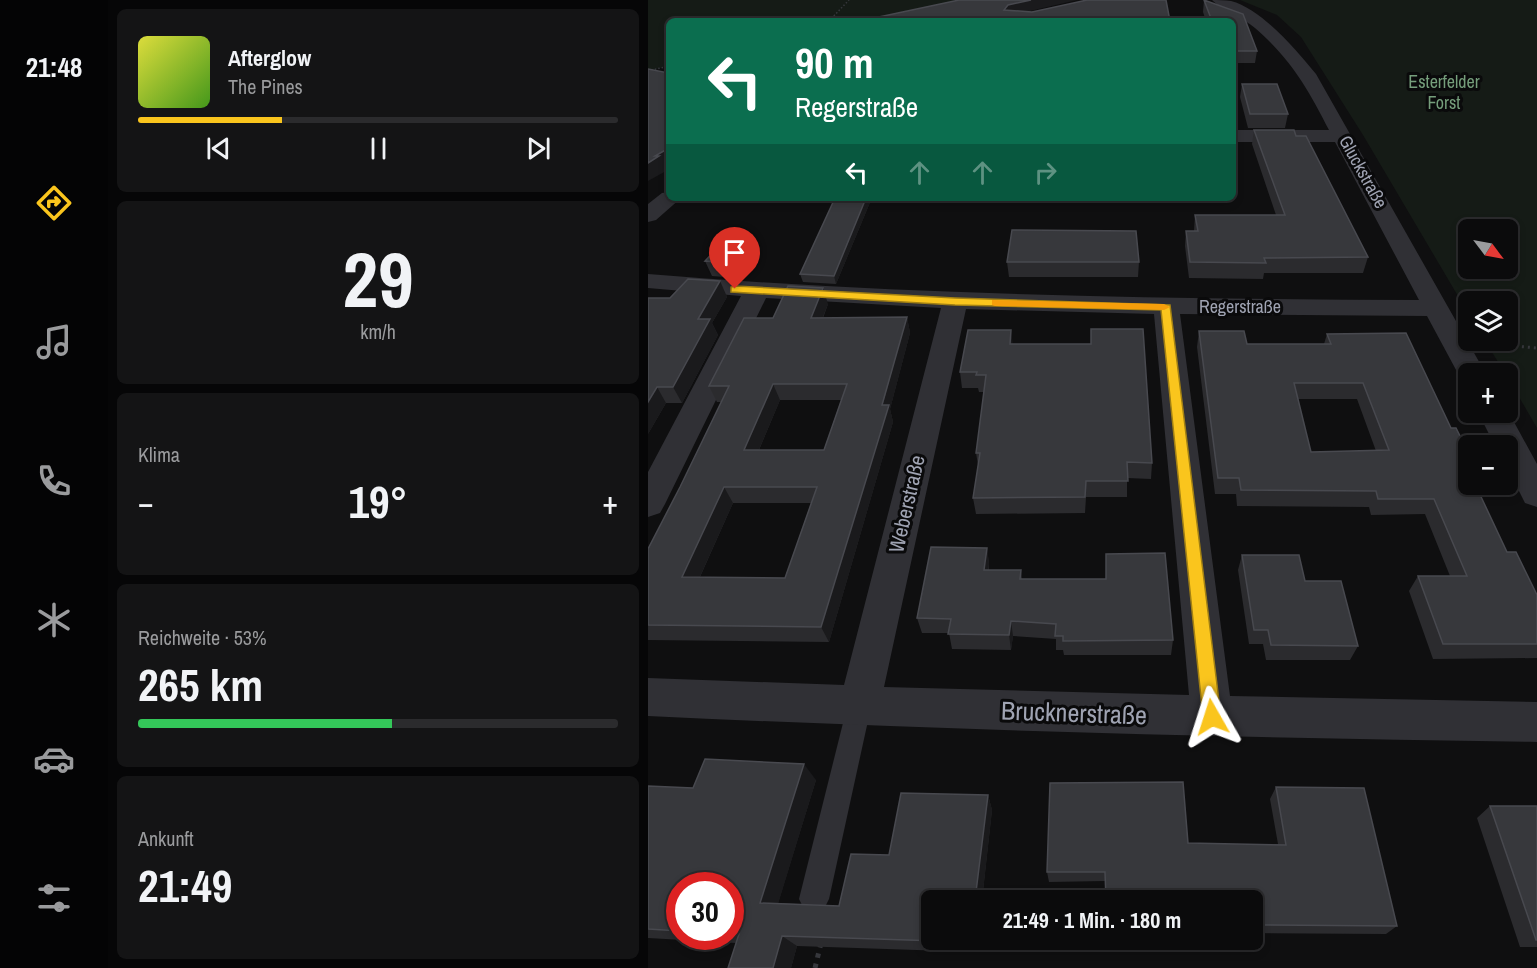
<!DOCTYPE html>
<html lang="de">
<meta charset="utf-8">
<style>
body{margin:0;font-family:"Archivo Narrow",sans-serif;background:#141415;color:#f1f3f6;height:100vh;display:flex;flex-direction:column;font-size:22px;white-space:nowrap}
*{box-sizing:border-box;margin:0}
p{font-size:20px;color:#9a9b9d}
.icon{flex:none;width:33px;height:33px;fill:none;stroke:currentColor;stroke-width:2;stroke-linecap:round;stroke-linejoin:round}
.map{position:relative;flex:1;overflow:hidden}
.side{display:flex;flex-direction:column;gap:9px;padding:9px;background:#060607;width:540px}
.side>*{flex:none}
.top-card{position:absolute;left:18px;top:18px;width:570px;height:183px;border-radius:9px;box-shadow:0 3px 9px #0003,0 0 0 2px #2b2b2d;background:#0b6e4f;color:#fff;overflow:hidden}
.needle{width:39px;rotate:122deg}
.controls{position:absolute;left:810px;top:219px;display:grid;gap:12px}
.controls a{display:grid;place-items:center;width:60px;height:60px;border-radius:9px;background:#0b0b0c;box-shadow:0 3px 9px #0003,0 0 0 2px #2b2b2d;font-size:30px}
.speed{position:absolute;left:18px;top:872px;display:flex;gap:12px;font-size:30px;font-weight:700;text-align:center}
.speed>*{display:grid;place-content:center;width:78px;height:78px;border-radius:50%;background:#0b0b0c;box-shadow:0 3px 9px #0003,0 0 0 2px #2b2b2d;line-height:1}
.speed .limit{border:9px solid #d22;background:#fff;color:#111}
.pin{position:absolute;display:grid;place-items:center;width:51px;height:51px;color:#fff;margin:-62px -26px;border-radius:50% 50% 50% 0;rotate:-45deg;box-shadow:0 0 6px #0007}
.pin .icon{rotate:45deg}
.me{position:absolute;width:66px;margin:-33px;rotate:354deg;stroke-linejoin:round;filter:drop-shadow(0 0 4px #0008)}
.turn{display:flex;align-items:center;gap:21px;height:126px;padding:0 30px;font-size:27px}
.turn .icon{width:78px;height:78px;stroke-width:2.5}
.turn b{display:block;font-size:42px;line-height:51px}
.lanes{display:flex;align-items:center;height:57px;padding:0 30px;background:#0003;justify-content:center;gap:30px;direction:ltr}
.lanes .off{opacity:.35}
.big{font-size:45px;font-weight:800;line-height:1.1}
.side .card{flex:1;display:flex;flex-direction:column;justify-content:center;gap:9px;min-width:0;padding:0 21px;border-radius:9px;background:#141415}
.side .dial{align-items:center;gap:0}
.dial b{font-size:78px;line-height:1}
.song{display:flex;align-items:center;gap:18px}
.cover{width:72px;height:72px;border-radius:9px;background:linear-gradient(135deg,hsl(60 70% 55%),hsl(100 70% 35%))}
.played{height:6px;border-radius:3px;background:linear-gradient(90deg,#fac51d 30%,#2b2b2d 30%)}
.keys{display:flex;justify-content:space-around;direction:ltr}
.heat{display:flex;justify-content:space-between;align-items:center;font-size:33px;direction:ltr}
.charge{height:9px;border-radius:4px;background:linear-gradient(90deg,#34c759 53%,#2b2b2d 0)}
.trip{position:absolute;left:273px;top:890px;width:342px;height:60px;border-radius:9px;background:#0b0b0c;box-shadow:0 3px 9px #0003,0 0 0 2px #2b2b2d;font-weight:800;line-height:60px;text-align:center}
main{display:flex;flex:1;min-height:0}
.dock{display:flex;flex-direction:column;width:108px;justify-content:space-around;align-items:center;background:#040405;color:#9a9b9d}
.dock .icon{width:42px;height:42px}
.dock .current{color:#fac51d}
.dock b{font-size:27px;color:#f1f3f6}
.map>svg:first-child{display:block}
</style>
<main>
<nav class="dock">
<b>21:48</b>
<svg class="icon current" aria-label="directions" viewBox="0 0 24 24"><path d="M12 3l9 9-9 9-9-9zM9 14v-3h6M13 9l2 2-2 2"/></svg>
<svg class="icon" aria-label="music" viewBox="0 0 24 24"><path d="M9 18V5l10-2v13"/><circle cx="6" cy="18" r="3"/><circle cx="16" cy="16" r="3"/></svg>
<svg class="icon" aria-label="phone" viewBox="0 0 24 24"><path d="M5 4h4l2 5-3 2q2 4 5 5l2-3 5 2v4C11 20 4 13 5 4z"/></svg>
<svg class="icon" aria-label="climate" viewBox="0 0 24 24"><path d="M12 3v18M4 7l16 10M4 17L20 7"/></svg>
<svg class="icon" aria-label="car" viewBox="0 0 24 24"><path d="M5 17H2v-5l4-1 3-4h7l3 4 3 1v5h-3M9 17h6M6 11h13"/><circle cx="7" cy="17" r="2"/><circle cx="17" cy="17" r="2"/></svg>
<svg class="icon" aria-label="filters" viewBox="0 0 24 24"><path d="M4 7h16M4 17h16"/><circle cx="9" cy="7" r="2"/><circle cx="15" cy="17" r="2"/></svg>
</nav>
<section class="side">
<div class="card">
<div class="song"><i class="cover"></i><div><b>Afterglow</b><p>The Pines</p></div></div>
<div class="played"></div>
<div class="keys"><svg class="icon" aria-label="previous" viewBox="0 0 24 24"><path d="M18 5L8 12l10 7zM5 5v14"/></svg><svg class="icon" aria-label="pause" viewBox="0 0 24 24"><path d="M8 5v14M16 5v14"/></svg><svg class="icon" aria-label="next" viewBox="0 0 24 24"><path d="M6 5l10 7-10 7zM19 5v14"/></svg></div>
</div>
<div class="card dial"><b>29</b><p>km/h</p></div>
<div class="card"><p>Klima</p>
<div class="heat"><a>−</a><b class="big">19°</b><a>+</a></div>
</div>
<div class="card"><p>Reichweite · 53%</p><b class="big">265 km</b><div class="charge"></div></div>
<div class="card"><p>Ankunft</p><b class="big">21:49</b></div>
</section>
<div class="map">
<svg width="889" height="968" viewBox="0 0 889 968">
<rect width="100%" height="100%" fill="#0f0f10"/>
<!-- green -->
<path fill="#151b16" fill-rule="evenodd" d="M 0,0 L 310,0 L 221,21 L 21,21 L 21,66 L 0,71 Z
M 592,0 L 889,0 L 889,428 L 860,378 L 860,374 L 857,373 L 837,341 L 860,340 L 860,302 L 820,302 L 820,313 L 715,135 L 653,37 L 629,15 ZM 820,230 L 860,230 L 860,268 L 820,268 Z"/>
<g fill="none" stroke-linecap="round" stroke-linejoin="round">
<!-- path-far2 -->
<path stroke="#36373c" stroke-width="1.5" stroke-dasharray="1.5 2" stroke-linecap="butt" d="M 181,21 L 201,0
M 0,71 L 21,66"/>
<!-- path-far1 -->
<path stroke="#36373c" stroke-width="3" stroke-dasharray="2 4" stroke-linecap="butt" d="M 844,344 L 889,348"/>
<!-- path -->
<path stroke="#36373c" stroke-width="5" stroke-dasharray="4.5 6" stroke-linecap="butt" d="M 167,968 L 173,943"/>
<!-- service -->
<path fill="#303035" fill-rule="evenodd" d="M 211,695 L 220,699 L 223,707 L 181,899 L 176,909 L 166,914 L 156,909 L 151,899 L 199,707 L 202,699 Z"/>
<!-- minor -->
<path fill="#303035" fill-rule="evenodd" d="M 564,0 C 570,0 577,0 583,1 C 614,9 648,50 668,74 L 838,374 L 820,374 L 820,382 L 814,381 L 779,316 L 532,314 L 582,696 L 889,702 L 889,742 C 592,738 296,730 0,716 L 0,678 L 196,685 L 293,308 L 118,298 L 17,504 L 12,513 L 0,517 L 0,472 L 93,296 L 0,288 L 0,274 C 257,295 513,299 771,300 L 687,142 L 585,142 L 585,130 L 681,130 C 660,89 643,59 607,28 C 595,18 573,9 564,0 ZM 318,309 L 506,314 L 541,695 L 236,687 Z
M 21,192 L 21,198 L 33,198 L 8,220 L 0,222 L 0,204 L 14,193 Z
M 860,411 L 889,464 L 889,507 L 877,503 L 860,469 L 860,446 L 847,446 L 830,412 Z"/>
</g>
<!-- wall -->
<path fill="#2b2b2e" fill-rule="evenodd" d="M 556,0 L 595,14 L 609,51 L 607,63 L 585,63 L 585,21 L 558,21 L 555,12 Z
M 594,84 L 640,114 L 637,128 L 600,128 L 592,97 Z
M 606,130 L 648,136 L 720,257 L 715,273 L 616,273 L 615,279 L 541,278 L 537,246 L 538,231 L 546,231 L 547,215 L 628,215 L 604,144 Z
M 223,200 L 188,284 L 155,282 L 152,274 Z
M 103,252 L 89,278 L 64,276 L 57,261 Z
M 359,262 L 491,262 L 490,277 L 361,277 Z
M 72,281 L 79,297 L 64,323 L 70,335 L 34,403 L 18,403 L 0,434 L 22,298 Z
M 180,304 L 175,318 L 259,317 L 262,333 L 242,409 L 245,422 L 181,642 L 0,640 L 0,549 L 32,487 L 73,402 L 69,402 L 61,386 L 125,318 ZM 132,400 L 193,400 L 176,450 L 111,450 ZM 85,503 L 163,503 L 137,578 L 52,577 Z
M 551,331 L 599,344 L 676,344 L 679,334 L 820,484 L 859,552 L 889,595 L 889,658 L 785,659 L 761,591 L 770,576 L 802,576 L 777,514 L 723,515 L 721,507 L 589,506 L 588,494 L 567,494 L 549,347 ZM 650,399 L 709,399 L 728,451 L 663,452 Z
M 365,344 L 504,463 L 503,479 L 479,478 L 479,497 L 438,497 L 437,513 L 328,514 L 325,498 L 330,465 L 328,453 L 336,392 L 331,392 L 330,388 L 314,388 L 312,372 Z
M 339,548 L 341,564 L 341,570 L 373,570 L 374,579 L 458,579 L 458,554 L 525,640 L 523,655 L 416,655 L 415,650 L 408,650 L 408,639 L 365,636 L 363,650 L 304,649 L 301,633 L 274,633 L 269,618 Z
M 594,555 L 657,581 L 710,646 L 702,660 L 618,660 L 615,644 L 601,644 L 590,570 Z
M 168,780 L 130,903 L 191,906 L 241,855 L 340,795 L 344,810 L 334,900 L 284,900 L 329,939 L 328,952 L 149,946 L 143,968 L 80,968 L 88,943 L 0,938 L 0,786 L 45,788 ZM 32,885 L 82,885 L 82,936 L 32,936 Z
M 628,787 L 749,926 L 738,934 L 604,933 L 604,900 L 457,900 L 457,881 L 401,882 L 399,872 L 630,844 L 622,799 Z
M 842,806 L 889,806 L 889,947 L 872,947 L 829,818 Z"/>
<!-- shaded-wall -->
<path fill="#1a1a1c" d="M 383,0 L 429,0 L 360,16 L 356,10 L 360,5 Z
M 21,148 L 21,166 L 17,168 L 18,171 L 0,181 L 0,163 L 7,156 Z
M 218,198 L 222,198 L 223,200 L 188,284 L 186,276 Z
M 98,237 L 103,252 L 89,278 L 83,263 Z
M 72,281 L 79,297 L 64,323 L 70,335 L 34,403 L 25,387 L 50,319 Z
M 175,288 L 180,304 L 168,334 L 163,318 Z
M 259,317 L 262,333 L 242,409 L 245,422 L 181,642 L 173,627 Z
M 363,330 L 365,346 L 362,344 Z
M 125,384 L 132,400 L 104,466 L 96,450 Z
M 9,387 L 18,403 L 0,434 L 0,402 Z
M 76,487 L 85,503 L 45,592 L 34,577 Z
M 339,548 L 341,564 L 339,585 L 336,570 Z
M 363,621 L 365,636 L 363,650 L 361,635 Z
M 156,764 L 168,780 L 127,914 L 112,903 Z
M 340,795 L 344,810 L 334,900 L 327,900 Z
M 134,936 L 149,946 L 143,968 L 125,968 Z
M 322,939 L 329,939 L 328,952 L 322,942 Z"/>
<!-- building -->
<path fill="#37383c" stroke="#48494f" stroke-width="1.5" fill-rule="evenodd" d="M 311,0 L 383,0 L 360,5 L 356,10 L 384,12 L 439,0 L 518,0 L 522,21 L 212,21 Z
M 556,0 L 595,14 L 609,51 L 585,51 L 585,21 L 564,21 Z
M 0,69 L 21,73 L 21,148 L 7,156 L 11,156 L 0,163 Z
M 594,84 L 629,84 L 640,114 L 602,114 Z
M 606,130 L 646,130 L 648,136 L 658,136 L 720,257 L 616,258 L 618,263 L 542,262 L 538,231 L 550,231 L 547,215 L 637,215 Z
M 187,198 L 218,198 L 186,276 L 152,274 Z
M 87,229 L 98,237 L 83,263 L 57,261 Z
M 364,230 L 488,231 L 491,262 L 359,262 Z
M 40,279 L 72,281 L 50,319 L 62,319 L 25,387 L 9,387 L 0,402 L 0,298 L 22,298 Z
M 140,286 L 175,288 L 163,318 L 259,317 L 234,405 L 241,405 L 173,627 L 0,625 L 0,549 L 32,487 L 81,386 L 61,386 L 96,318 L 125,318 ZM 125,384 L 199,384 L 176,450 L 96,450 ZM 76,487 L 169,487 L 137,578 L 34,577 Z
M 443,329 L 495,329 L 504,463 L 479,462 L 480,481 L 438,481 L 437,497 L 325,498 L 332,453 L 328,453 L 338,375 L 328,375 L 329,372 L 312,372 L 320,330 L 363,330 L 362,344 L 443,344 Z
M 551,331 L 596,331 L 599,344 L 683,344 L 679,334 L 758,333 L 803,428 L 808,428 L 820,452 L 820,484 L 827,484 L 859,552 L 868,552 L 889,595 L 889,644 L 795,644 L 770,576 L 819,576 L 786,499 L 730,499 L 728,491 L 593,490 L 591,478 L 570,478 ZM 646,383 L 715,383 L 741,450 L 663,452 Z
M 283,547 L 339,548 L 336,570 L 373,570 L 372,579 L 458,579 L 458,554 L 517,553 L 525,640 L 415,641 L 415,636 L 407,636 L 408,624 L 363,621 L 361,635 L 300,634 L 303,619 L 269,618 Z
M 594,555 L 651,555 L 657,581 L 693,581 L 710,646 L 623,645 L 620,630 L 606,630 Z
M 57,759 L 156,764 L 112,903 L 191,906 L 203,854 L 241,855 L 253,793 L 340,795 L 327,900 L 284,900 L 284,939 L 322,939 L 322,942 L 134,936 L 125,968 L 80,968 L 91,934 L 82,934 L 82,885 L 32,885 L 32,931 L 0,929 L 0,786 L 45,788 Z
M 535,782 L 540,843 L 638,845 L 628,787 L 716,788 L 749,926 L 609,925 L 608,922 L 604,922 L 604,900 L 458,900 L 457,872 L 399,872 L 402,783 Z
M 842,806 L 889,806 L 889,940 L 888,940 Z"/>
<!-- route -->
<path fill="#fac51d" stroke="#a28013" stroke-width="1.5" d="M 87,286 L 307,298 L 522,305 L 573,717 L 570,723 L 564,726 L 558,723 L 555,717 L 513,310 L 307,305 L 83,292 L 83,287 Z"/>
<!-- slow -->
<path fill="#f59e0b" d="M 344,300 L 516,304 L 522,307 L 516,310 L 347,306 L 344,305 Z"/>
<g text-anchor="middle" stroke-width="6" stroke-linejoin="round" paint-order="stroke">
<!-- far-park labels -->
<g font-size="18" fill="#759e7b" stroke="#0a0a0b">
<text x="796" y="88">Esterfelder<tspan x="796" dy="21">Forst</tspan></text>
</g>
<!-- far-street labels -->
<g font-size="18" fill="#9fa3b2" stroke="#0a0a0b">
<text transform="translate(715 172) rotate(61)" y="6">Gluckstraße</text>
<text x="592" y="313">Regerstraße</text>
</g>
<!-- street labels -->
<g font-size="21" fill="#9fa3b2" stroke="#0a0a0b">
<text transform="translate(259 504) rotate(-77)" y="7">Weberstraße</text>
</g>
<!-- near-street labels -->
<g font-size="26" fill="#9fa3b2" stroke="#0a0a0b">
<text transform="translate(426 713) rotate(2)" y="9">Brucknerstraße</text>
</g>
</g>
</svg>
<div class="controls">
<a><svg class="needle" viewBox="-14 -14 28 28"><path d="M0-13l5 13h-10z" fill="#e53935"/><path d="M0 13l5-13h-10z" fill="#9a9b9d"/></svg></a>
<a><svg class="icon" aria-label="layers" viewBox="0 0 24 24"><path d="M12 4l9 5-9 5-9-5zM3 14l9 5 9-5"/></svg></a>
<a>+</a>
<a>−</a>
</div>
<div class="speed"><div class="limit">30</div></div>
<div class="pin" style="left:87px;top:289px;background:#d93025"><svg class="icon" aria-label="arrive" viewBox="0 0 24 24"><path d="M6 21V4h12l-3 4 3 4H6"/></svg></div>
<svg class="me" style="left:564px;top:717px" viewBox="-20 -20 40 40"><path d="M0-17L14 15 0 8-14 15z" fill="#fac51d" stroke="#fff" stroke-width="4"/></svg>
<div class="trip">21:49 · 1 Min. · 180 m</div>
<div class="top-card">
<div class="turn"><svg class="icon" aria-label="left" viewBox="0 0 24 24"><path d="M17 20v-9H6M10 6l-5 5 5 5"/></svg><div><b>90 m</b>Regerstraße</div></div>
<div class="lanes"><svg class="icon" aria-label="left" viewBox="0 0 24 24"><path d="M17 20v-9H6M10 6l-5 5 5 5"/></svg><svg class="icon off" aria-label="ahead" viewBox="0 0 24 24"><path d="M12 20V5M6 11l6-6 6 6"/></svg><svg class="icon off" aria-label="ahead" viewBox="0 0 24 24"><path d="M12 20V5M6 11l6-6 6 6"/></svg><svg class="icon off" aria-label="right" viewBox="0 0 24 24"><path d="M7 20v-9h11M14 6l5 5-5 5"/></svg></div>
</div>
</div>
</main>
